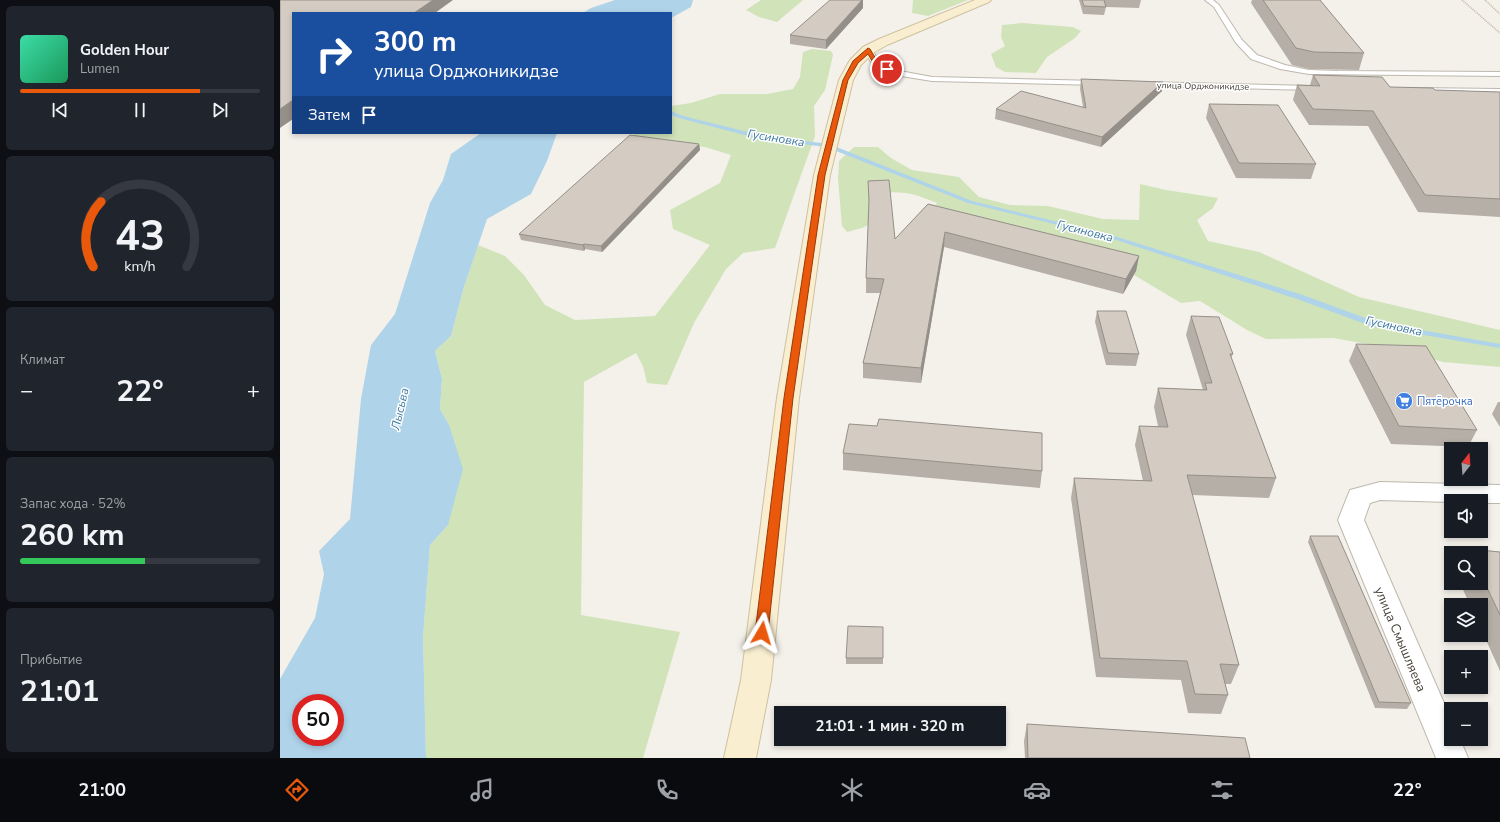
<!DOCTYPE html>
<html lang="ru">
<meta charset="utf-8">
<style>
body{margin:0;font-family:"Nunito Sans",sans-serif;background:#20242c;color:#f1f3f6;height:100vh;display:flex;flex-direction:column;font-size:15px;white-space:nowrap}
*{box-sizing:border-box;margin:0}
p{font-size:13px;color:#9ea1a6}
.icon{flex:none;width:22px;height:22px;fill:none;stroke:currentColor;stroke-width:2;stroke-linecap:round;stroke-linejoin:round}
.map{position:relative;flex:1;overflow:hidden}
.details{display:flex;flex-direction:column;gap:6px;padding:6px;background:#0d0f14;width:280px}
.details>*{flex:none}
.top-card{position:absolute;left:12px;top:12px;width:380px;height:122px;border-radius:0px;box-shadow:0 2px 6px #0003;background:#1a4fa0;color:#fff;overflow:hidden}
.needle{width:26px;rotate:17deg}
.tools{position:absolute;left:1164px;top:442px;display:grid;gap:8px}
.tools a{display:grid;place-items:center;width:44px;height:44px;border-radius:0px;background:#171b24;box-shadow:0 2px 6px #0003;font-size:20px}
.speed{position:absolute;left:12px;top:694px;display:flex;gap:8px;font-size:20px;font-weight:700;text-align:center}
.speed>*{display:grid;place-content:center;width:52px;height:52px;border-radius:50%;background:#171b24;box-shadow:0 2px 6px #0003;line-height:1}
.speed .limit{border:6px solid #d22;background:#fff;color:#111}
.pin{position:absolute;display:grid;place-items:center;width:34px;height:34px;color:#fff;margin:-17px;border:2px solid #fff;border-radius:50%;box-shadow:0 1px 4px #0007}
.me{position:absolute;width:44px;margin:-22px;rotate:7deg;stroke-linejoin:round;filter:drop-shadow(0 0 3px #0008)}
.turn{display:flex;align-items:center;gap:14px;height:84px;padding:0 16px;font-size:18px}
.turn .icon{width:52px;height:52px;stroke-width:2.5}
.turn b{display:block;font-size:28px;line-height:34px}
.then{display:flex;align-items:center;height:38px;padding:0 16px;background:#0003;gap:8px;font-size:15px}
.big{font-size:30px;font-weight:700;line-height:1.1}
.details .tile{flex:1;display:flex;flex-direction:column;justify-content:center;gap:6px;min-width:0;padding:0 14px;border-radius:6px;background:#20242c}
.details .dial{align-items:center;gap:0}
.dial svg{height:104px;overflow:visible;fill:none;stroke:#363941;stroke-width:7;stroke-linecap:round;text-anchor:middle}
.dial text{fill:#f1f3f6;stroke:none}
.song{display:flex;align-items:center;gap:12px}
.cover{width:48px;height:48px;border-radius:6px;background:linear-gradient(135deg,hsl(160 70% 55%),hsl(150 70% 35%))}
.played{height:4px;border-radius:2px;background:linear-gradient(90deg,#ea580c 75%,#363941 75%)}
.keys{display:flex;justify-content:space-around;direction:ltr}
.heat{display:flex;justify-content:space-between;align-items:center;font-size:22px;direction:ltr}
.charge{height:6px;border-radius:3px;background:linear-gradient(90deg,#34c759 52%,#363941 0)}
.trip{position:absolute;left:494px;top:706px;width:232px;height:40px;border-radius:0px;background:#171b24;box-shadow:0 2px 6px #0003;font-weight:700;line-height:40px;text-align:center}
.tab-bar{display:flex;height:64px;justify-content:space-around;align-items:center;background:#090b0e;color:#9ea1a6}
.tab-bar .icon{width:28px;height:28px}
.tab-bar .on{color:#ea580c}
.tab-bar b{font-size:18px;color:#f1f3f6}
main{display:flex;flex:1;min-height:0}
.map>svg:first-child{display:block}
</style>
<main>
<section class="details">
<div class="tile">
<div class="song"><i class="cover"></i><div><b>Golden Hour</b><p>Lumen</p></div></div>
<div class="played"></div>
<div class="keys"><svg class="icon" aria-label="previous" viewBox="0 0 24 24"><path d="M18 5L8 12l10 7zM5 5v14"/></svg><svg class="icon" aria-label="pause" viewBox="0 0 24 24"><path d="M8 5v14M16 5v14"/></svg><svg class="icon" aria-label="next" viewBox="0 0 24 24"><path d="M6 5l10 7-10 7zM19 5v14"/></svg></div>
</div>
<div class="tile dial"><svg viewBox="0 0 100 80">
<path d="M14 69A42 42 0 1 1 86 69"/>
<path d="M14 69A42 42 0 0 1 20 19" stroke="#ea580c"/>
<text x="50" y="56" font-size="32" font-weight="700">43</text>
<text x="50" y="72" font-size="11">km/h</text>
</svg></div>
<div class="tile"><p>Климат</p>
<div class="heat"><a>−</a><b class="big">22°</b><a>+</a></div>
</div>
<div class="tile"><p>Запас хода · 52%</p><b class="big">260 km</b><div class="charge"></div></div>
<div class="tile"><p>Прибытие</p><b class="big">21:01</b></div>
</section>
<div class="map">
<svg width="1220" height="758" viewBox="0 0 1220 758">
<rect width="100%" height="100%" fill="#f4f1eb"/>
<!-- green -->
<path fill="#d1e3b9" d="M 481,0 L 523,0 L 497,22 L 479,17 L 466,10 Z
M 633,0 L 688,0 L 648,16 L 632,13 Z
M 742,23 L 793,27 L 801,31 L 795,38 L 767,57 L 756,73 L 725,72 L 716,67 L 711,54 L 725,46 L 721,37 L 722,25 Z
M 532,49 L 551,51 L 553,55 L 545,90 L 534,106 L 535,136 L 495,248 L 463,253 L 446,269 L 414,323 L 387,385 L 367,383 L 363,366 L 356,353 L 304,382 L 301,615 L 400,632 L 363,758 L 146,758 L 143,637 L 150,545 L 168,525 L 169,425 L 160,409 L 162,379 L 155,351 L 171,336 L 183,290 L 198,245 L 225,256 L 244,275 L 265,305 L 295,320 L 375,316 L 430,245 L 393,229 L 390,210 L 440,183 L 451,155 L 425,147 L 351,140 L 355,133 L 391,133 L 391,106 L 411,103 L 440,94 L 487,94 L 513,89 L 520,77 L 523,52 Z
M 574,147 L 598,147 L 611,158 L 632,170 L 679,177 L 699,197 L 730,205 L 768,206 L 823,219 L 859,220 L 860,184 L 886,190 L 938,198 L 933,208 L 917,220 L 928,241 L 979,252 L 1079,297 L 1220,330 L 1220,367 L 1163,362 L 1122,350 L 1053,338 L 986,339 L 967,330 L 920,301 L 901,303 L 854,275 L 856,271 L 648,218 L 657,203 C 628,191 620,191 589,194 L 590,224 L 582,228 L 567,232 L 562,226 L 558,179 L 559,161 Z"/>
<!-- water -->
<path fill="#afd3e9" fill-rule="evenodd" d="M 335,0 L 413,0 L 411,7 L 391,18 L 391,13 L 303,13 L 311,8 Z
M 201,133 L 277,133 L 267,161 L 251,194 L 207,219 L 183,290 L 171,336 L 155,351 L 162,379 L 160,409 L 169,425 L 183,469 L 168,525 L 150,545 L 143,637 L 146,758 L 0,758 L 0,679 L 35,618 L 44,574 L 39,551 L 70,519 L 81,399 L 91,345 L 115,314 L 150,203 L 163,180 L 171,154 ZM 21,703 L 55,703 L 55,737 L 21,737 Z"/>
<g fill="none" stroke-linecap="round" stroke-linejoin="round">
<!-- stream -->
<path fill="#afd3e9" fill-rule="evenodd" d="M 391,111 L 403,116 L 480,135 L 549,144 L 692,201 L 831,235 L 1023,295 L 1096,322 L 1220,344 L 1220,348 L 1091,326 L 1017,299 L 827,237 L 688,203 L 546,147 L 480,139 L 399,118 L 391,115 Z"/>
<defs>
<path id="service" d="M 925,0 L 933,0 L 939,5 L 962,40 L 977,55 L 1005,65 L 1029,70 L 1058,71 L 1220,72 L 1220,76 L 1029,74 L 1000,69 L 971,59 L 956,43 L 934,7 Z
M 585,48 L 591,48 L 600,63 L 620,71 L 652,77 L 818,81 L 822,83 L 818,85 L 652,81 L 615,75 L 594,67 L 584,50 Z
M 863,82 L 1034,86 L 1038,88 L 1034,90 L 866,86 L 863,86 Z
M 1135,88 L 1220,89 L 1220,93 L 1138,92 L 1134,90 Z"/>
<path id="minor" d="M 1100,482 L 1220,485 L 1220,503 L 1201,503 L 1201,501 L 1171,502 L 1100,500 L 1090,503 L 1084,520 L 1171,719 L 1171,739 L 1180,739 L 1188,758 L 1156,758 L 1058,520 L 1070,490 Z"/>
<path id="secondary" d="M 695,0 L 711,0 L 709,2 L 607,45 L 593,53 L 581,65 L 573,80 L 550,175 L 519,398 L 491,680 L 476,758 L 444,758 L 461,680 L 497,398 L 534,175 L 559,80 L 570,60 L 583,47 L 599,39 Z"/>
</defs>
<!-- service casing -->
<use href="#service" stroke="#beb8ae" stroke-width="2"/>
<!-- minor casing -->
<use href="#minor" stroke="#beb8ae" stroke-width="2"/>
<!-- secondary casing -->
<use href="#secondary" stroke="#cec1a0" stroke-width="2"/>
<!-- path -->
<path stroke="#bfb4a1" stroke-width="1.5" stroke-dasharray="1 1" stroke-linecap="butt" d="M 1182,0 L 1220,33
M 1205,0 L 1220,14"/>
<!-- service -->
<use href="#service" fill="#fff" fill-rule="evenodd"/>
<!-- minor -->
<use href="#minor" fill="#fff" fill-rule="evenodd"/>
<!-- secondary -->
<use href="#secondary" fill="#f9eed0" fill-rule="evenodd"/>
</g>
<!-- wall -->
<path fill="#b6afa7" d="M 799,0 L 861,0 L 859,8 L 826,7 L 824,15 L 803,14 Z
M 972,0 L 1040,0 L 1084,53 L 1079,70 L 1029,69 L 1012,65 L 971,3 Z
M 583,8 L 546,49 L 510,44 L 510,35 Z
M 1033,75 L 1110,87 L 1155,90 L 1220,92 L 1220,217 L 1138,212 L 1088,126 L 1029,125 L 1013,100 L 1017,85 L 1030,85 Z
M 801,79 L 882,91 L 821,147 L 715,119 L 716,109 L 803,107 L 800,89 Z
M 929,104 L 1036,164 L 1031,179 L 956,178 L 926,118 Z
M 419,144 L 420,150 L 322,252 L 305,249 L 304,251 L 241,240 L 239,234 Z
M 588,181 L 615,239 L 648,204 L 859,256 L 856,271 L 843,294 L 664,247 L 641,383 L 583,378 L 583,363 L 600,293 L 586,293 L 586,278 L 589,205 Z
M 817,311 L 859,354 L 856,366 L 826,365 L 815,322 Z
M 911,316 L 953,354 L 951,358 L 996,478 L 989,498 L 912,495 L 959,665 L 951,684 L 945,684 L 948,695 L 941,714 L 908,713 L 901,680 L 816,677 L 791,498 L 794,478 L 863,481 L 855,445 L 859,426 L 878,426 L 874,407 L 878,388 L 923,390 L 906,335 Z
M 1076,344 L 1197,430 L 1188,447 L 1111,444 L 1069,361 Z
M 1218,402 L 1220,402 L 1220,427 L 1212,414 Z
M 563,453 L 762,471 L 760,488 L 563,470 Z
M 1030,536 L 1131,703 L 1127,709 L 1095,708 L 1028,542 Z
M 1189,549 L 1220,552 L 1220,671 L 1201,629 L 1201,605 L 1190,605 L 1180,583 L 1201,583 L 1201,553 L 1187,553 Z
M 603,627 L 603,664 L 566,664 L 566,658 Z
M 747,724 L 970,758 L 745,758 L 744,741 Z"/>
<!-- shaded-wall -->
<path fill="#948f88" d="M 153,0 L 173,0 L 155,13 L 134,13 Z
M 582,0 L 583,0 L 583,8 L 546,49 L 546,40 Z
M 883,82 L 882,91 L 821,147 L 822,137 Z
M 13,100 L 13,119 L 0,128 L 0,109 Z
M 419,144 L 420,150 L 322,252 L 321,246 Z
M 665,232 L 664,247 L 641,383 L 641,368 Z
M 304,244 L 305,249 L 304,251 L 303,245 Z
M 859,256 L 856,271 L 843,294 L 846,279 Z"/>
<!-- building -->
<path fill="#d4ccc2" stroke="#948f88" d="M 0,0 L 153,0 L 134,13 L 13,13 L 13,100 L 0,109 Z
M 550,0 L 582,0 L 546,40 L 510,35 Z
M 802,0 L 824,0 L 826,7 L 804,6 Z
M 983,0 L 1040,0 L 1084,53 L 1034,52 L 1016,48 Z
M 1033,75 L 1102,77 L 1110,87 L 1153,88 L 1155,90 L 1220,92 L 1220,199 L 1145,195 L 1093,111 L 1033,109 L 1017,85 L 1040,86 Z
M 801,79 L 883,82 L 822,137 L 716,109 L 741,91 L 806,108 Z
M 929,104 L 998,105 L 1036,164 L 959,163 Z
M 350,135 L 419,144 L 321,246 L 304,244 L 303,245 L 239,234 Z
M 609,180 L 615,239 L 648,204 L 859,256 L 846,279 L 665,232 L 641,368 L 583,363 L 604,279 L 586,278 L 589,200 L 588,181 Z
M 817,311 L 846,311 L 859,354 L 828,353 Z
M 911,316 L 939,317 L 953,354 L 950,354 L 996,478 L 907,475 L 959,665 L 940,664 L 948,695 L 915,694 L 907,661 L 820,658 L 794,478 L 872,481 L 859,426 L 888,427 L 878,388 L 927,390 L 925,383 L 932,383 Z
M 1076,344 L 1146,346 L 1197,430 L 1119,426 Z
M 599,419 L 762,433 L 762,471 L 563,453 L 569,424 L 597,426 Z
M 1030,536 L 1058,536 L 1131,703 L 1099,702 Z
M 1189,549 L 1220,552 L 1220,615 L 1201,575 L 1201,553 L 1191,553 Z
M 568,626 L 603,627 L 603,658 L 566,658 Z
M 747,724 L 965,738 L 970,758 L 748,758 Z"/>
<!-- route -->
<path fill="#ea580c" stroke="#983908" d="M 588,48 L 590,49 L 599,64 L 610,69 L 607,70 L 595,66 L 588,54 L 578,63 L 568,80 L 545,175 L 513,398 L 488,633 L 486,637 L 482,638 L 477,637 L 475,633 L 504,398 L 538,175 L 563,80 L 573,61 Z"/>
<!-- icons -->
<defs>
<symbol id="supermarket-disc" viewBox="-11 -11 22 22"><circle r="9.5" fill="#3f7fe0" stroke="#fff"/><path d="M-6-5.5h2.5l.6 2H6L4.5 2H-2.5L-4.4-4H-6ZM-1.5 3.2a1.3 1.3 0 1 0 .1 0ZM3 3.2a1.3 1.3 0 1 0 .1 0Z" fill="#fff"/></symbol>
</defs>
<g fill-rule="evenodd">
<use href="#supermarket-disc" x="1114" y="391" width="20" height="20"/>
</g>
<g text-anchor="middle" stroke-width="3" stroke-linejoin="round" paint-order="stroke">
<!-- far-street labels -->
<g font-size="9" fill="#47423a" stroke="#fff">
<text transform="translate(923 86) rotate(1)" y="3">улица Орджоникидзе</text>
</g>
<!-- shop labels -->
<g font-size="11" fill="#366cbe" stroke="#fff" text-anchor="start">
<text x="1137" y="405">Пятёрочка</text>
</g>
<!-- water labels -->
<g font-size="12" font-style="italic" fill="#3c79a0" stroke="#fff">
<text transform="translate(496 138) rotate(9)" y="4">Гусиновка</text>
<text transform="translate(805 231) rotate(14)" y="4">Гусиновка</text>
<text transform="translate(1114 326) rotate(12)" y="4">Гусиновка</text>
<text transform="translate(120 409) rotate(-77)" y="4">Лысьва</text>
</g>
<!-- near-street labels -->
<g font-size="13" fill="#47423a" stroke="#fff">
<text transform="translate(1121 639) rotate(67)" y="5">улица Смышляева</text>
</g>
</g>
</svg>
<div class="tools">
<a><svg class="needle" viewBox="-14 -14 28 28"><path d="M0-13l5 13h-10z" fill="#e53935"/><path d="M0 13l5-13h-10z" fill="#9ea1a6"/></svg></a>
<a><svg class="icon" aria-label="sound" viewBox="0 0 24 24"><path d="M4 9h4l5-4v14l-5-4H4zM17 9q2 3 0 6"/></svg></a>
<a><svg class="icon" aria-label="search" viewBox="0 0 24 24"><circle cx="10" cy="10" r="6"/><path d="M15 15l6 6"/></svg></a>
<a><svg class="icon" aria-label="layers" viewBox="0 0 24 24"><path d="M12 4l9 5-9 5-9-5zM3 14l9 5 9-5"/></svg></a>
<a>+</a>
<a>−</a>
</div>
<div class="speed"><div class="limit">50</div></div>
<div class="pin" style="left:607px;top:69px;background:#d93025"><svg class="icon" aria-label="arrive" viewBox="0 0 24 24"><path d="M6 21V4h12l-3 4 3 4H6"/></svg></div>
<svg class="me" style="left:482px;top:633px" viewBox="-20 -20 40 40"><path d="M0-17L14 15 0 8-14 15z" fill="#ea580c" stroke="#fff" stroke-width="4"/></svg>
<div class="trip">21:01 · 1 мин · 320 m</div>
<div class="top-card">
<div class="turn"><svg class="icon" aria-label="right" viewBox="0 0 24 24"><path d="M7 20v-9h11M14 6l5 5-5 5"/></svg><div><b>300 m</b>улица Орджоникидзе</div></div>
<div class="then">Затем<svg class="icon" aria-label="arrive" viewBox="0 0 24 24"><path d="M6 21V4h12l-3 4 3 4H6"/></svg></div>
</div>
</div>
</main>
<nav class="tab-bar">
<b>21:00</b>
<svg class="icon on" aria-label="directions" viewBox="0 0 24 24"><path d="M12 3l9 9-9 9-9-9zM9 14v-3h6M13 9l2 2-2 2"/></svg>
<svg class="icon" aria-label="music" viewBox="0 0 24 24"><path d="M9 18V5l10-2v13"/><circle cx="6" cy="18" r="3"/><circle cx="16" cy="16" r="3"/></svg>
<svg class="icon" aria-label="phone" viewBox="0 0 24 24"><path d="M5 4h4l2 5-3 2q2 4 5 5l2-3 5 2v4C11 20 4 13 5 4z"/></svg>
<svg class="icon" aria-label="climate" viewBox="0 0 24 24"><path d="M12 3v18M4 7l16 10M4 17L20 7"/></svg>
<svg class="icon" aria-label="car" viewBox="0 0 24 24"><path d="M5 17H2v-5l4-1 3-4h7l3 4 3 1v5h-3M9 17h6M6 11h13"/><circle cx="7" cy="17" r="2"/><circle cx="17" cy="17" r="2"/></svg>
<svg class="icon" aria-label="filters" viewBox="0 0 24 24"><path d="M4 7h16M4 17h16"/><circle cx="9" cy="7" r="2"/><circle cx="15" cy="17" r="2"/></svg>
<b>22°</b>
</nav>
